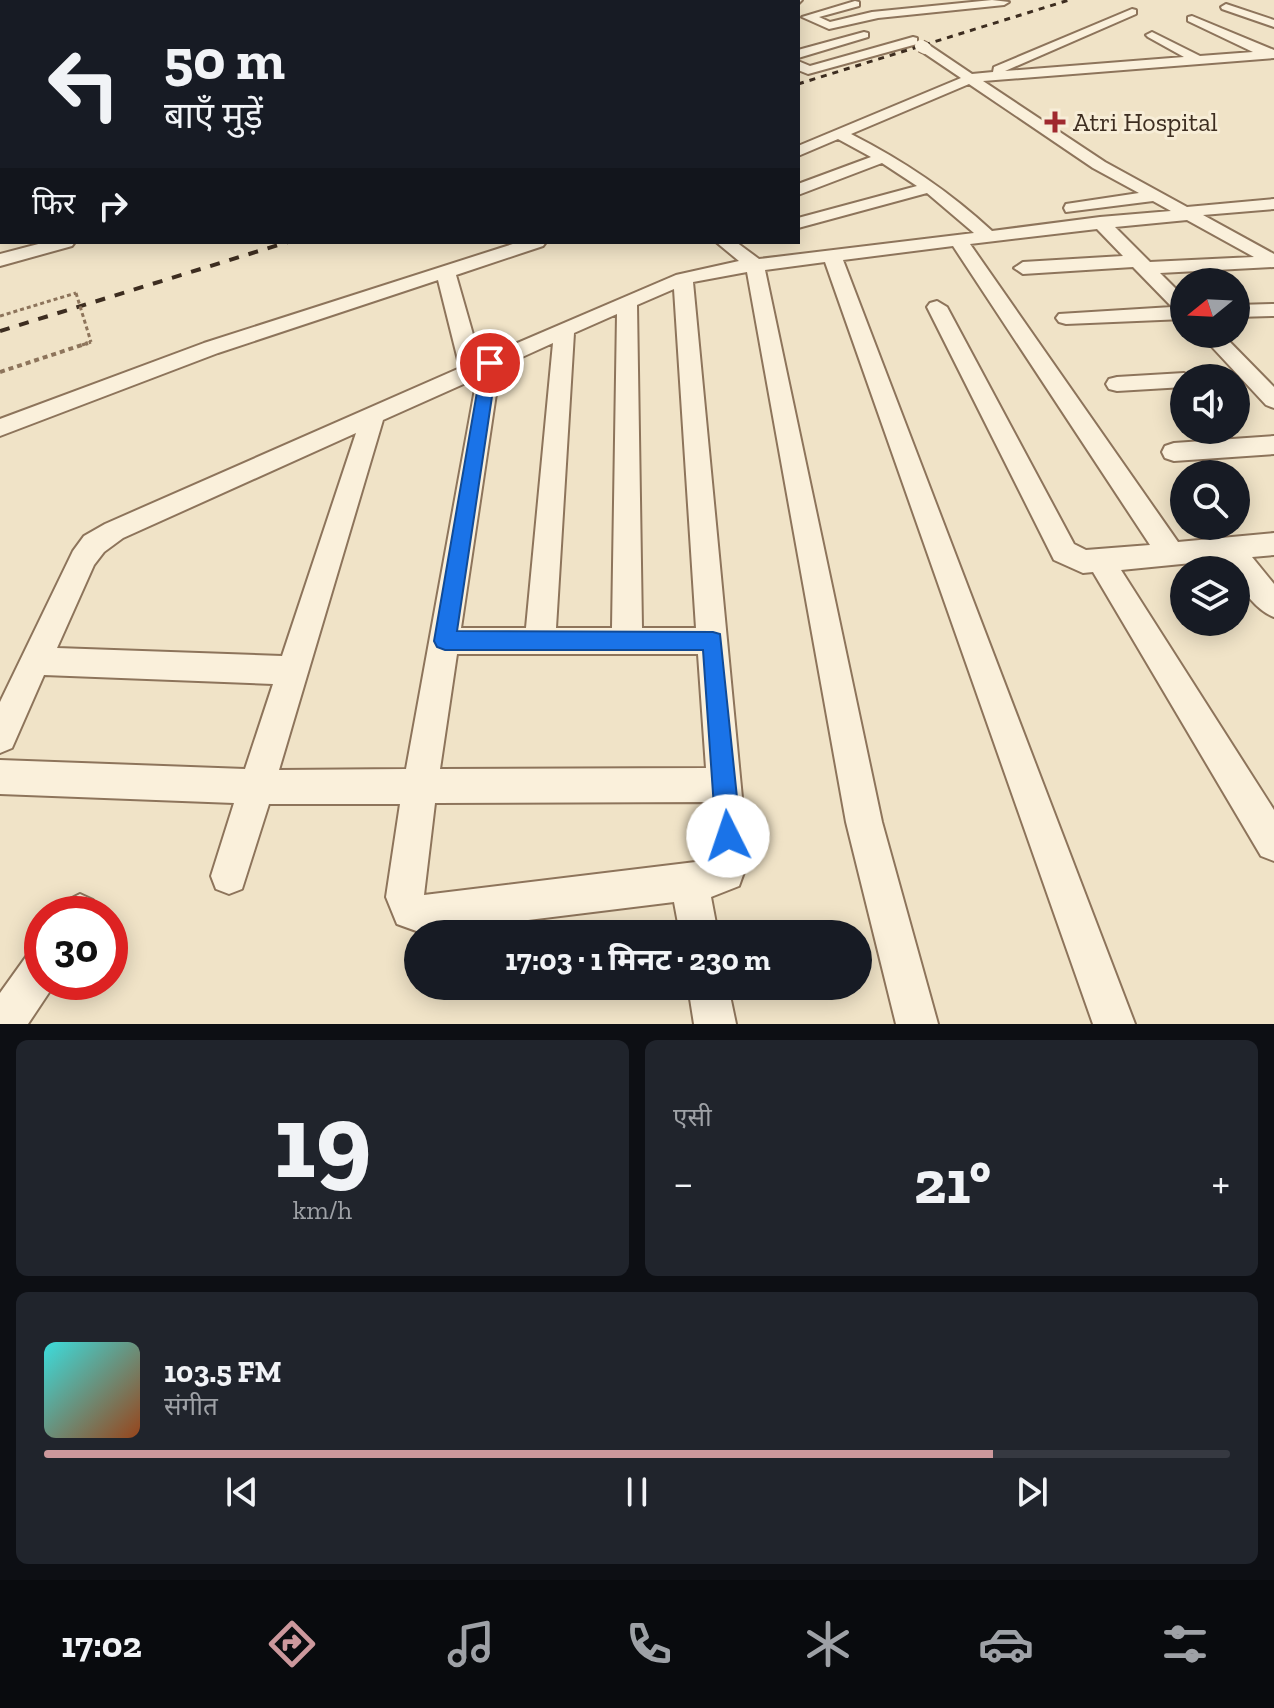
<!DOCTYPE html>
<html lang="hi">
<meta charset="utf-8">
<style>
body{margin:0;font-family:"Zilla Slab","Noto Sans Devanagari",serif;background:#20242c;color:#f1f3f6;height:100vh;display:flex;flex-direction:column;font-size:30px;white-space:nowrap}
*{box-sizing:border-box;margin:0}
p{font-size:26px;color:#9ea1a6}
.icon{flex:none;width:44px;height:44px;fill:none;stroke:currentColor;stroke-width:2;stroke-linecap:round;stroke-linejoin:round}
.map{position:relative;height:1024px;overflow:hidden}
.sheet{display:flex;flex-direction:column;gap:16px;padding:16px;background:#0d0f14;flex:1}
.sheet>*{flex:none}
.hud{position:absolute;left:0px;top:0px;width:800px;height:244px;box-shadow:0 4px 20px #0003;background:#171b24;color:#f1f3f6;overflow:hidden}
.needle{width:52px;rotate:252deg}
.buttons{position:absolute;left:1170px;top:268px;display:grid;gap:16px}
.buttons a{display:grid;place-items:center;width:80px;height:80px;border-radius:50%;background:#171b24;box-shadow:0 4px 20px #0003;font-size:40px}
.speed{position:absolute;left:24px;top:896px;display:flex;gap:16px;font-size:40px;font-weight:700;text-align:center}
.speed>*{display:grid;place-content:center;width:104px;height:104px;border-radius:50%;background:#171b24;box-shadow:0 4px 20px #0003;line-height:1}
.speed .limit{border:12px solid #d22;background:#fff;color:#111}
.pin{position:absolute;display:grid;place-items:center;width:68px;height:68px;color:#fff;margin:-34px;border:4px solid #fff;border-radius:50%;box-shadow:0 2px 8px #0007}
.me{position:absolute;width:88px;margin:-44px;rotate:356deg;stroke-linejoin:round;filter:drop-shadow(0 0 6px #0008)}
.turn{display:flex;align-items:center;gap:28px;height:168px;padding:0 32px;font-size:36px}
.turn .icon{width:104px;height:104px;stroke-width:2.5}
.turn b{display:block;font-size:56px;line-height:68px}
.then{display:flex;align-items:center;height:76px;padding:0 32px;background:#0003;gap:16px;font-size:30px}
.big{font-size:60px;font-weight:700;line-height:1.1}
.sheet .card{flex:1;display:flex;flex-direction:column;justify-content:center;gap:12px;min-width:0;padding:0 28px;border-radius:12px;background:#20242c}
.sheet .dial{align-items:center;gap:0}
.dial b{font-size:104px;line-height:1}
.song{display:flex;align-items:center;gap:24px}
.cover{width:96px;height:96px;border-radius:12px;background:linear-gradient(135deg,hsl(180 70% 55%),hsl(20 70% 35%))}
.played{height:8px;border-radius:4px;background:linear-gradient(90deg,#cc989c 80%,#363941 80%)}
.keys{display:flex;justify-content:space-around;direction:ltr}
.heat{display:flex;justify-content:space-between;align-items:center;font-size:44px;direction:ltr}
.sheet .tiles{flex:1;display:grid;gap:16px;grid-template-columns:1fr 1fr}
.card:last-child{grid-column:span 2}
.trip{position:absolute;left:404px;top:920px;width:468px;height:80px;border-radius:40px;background:#171b24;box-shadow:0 4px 20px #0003;font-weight:700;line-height:80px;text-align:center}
.dock{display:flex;height:128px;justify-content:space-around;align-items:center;background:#090b0e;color:#9ea1a6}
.dock .icon{width:56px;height:56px}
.dock .current{color:#cc989c}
.dock b{font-size:36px;color:#f1f3f6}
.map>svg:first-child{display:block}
</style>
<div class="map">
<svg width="1274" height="1024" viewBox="0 0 1274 1024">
<rect width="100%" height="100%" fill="#f0e3c7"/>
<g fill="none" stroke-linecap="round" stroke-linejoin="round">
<defs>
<path id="minor" d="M 0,0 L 6,1 L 7,2 L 2,2 L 0,6 Z
M 166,0 L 192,0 L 193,2 L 167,2 Z
M 790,0 L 802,0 L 798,4 L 789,2 Z
M 992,0 L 1009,2 L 1004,5 L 878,18 L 829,29 L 802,17 L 855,1 L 859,2 L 859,6 L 819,17 L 830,22 L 872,12 Z
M 1226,4 L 1274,20 L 1274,27 L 1222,9 L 1221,7 Z
M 1132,9 L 1136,10 L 1136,14 L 1005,71 L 1184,57 L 1148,37 L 1146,35 L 1152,32 L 1200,56 L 1253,52 L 1188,21 L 1188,17 L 1192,16 L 1274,50 L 1274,58 L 983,81 L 1105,162 L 1187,207 L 1274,199 L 1274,209 L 1203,215 L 1274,254 L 1274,267 L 1160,273 L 1184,297 L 1184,319 L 1066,324 L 1059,322 L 1056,318 L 1059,314 L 1172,307 L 1133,267 L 1023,274 L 1014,268 L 1023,262 L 1123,256 L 1097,229 L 970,244 L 1178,542 L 1274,533 L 1274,555 L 1252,557 L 1274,584 L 1274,617 C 1259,612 1236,587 1236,570 L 1230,570 L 1222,560 L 1121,570 L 1274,810 L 1274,861 L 1261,856 L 1093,572 L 1083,573 L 1054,560 L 927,307 L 930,303 L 937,301 L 947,307 L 1074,544 L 1086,550 L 1150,545 L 953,246 L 843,260 L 1135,1024 L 1093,1024 L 825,262 L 765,270 L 882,822 L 938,1024 L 896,1024 L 846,822 L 747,272 L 693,282 L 748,861 L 739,886 L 711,897 L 718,934 L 680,934 L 674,902 L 422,933 L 397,924 L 386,897 L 400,804 L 269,804 L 242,889 L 229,894 L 216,889 L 211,876 L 234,803 L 0,794 L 0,760 L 245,769 L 273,684 L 44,675 L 12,748 L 0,753 L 0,702 L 73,551 L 84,536 L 105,524 L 460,368 L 438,280 L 218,353 L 0,436 L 0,419 L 204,343 L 519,242 L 546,242 L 543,246 L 456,275 L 480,359 L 676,275 L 739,261 L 716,242 L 736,242 L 759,259 L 974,233 L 927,193 L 798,228 L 798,218 L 917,186 L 882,163 L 798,195 L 798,184 L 871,157 L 838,139 L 798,156 L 798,146 L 961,78 L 921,51 L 921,45 L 929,45 L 972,74 L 993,72 L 994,67 ZM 969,84 L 1093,168 L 1139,193 L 1066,204 L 1064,208 L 1066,212 L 1153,201 L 1171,211 L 1100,217 L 992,231 C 949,191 902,160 851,134 ZM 1187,220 L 1254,257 L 1150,262 L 1115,227 ZM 674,289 L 696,628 L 642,628 L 637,305 ZM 617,314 L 612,628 L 556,628 L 574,333 ZM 553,343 L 526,628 L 461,628 L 500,367 ZM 477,378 L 406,769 L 279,770 L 383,420 ZM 356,433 L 282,656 L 57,648 L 94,565 L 104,552 L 123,538 ZM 457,654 L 698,654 L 706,768 L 440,769 ZM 708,802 L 712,860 L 424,895 L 435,803 Z
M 864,32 L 868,33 L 868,37 L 798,58 L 798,50 Z
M 913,37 L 917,38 L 917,44 L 808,74 L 798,70 L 798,61 L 810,66 Z
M 0,62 L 2,62 L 2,70 L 0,70 Z
M 0,137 L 2,137 L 2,149 L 0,149 Z
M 2,162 L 2,172 L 0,173 L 0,163 Z
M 2,183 L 2,193 L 0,194 L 0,184 Z
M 0,207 L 2,207 L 0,218 Z
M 46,242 L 75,242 L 72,246 L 0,266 L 0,254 Z
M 1274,304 L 1274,316 L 1236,317 L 1236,305 Z
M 1200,334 L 1222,334 L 1274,387 L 1274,408 L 1266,405 Z
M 1184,373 L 1194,378 L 1184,378 L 1184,387 L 1117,391 L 1109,389 L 1106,384 L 1109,379 L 1117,377 Z
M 1274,436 L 1274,454 L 1174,461 L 1165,458 L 1162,452 L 1165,446 L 1174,443 Z
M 80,894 L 93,900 L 99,914 L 60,914 L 66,901 Z
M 42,948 L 42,982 L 56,982 L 28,1024 L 0,1024 L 0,993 L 28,954 Z
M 688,986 L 728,986 L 736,1024 L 694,1024 Z"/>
<path id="major" d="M 9,0 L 26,0 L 7,2 Z"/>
</defs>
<!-- minor casing -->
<use href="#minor" stroke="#8d745b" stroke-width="4"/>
<!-- major casing -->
<use href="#major" stroke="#5b422f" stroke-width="4"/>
<!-- path-far1 -->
<path stroke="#8d745b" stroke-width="3" stroke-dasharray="4 3" stroke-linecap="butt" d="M 0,316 L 76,293
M 82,345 L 91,342"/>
<!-- path -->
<path stroke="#8d745b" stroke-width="4" stroke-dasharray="5 4" stroke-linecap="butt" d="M 0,372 L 88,343"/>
<!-- minor -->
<use href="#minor" fill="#faf0db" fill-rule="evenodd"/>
<!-- major -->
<use href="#major" fill="#f4d69f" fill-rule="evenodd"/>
<!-- rail-far1 -->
<path stroke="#3d2d20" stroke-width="3" stroke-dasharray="6 6" stroke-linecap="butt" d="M 798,84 L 1069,0"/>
<!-- rail -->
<path stroke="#3d2d20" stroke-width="4" stroke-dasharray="10 10" stroke-linecap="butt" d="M 0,331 L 288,242"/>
<defs>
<path id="minor-bridge" d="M 921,46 L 925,48"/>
</defs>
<!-- minor-bridge casing -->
<use href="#minor-bridge" stroke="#8d745b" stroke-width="14" stroke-linecap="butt"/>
<!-- path-bridge -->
<path stroke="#8d745b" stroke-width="3" stroke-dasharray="4 3" stroke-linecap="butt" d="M 76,293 L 91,342"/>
<!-- minor-bridge -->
<use href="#minor-bridge" stroke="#faf0db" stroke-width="12"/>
</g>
<!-- route -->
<path fill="#1a73e8" stroke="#114b97" stroke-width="2" d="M 490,358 L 497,363 L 457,631 L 713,632 L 720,634 L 741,836 L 737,845 L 728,848 L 719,845 L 716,836 L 703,650 L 445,650 L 437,647 L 434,641 L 482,363 Z"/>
<!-- markers -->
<path fill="#9f292e" stroke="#f7edd7" stroke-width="3" d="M1051 110h8v8h8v8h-8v8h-8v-8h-8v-8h8z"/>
<g text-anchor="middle" stroke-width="6" stroke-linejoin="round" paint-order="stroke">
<!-- far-poi labels -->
<g font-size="26" fill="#3d2d20" stroke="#f7edd7" text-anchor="start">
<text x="1073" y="131">Atri Hospital</text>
</g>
</g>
</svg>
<div class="buttons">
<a><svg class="needle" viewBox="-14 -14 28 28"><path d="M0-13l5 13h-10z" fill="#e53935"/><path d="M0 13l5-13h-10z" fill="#9ea1a6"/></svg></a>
<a><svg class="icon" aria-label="sound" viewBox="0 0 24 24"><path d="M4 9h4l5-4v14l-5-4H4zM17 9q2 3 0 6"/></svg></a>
<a><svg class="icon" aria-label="search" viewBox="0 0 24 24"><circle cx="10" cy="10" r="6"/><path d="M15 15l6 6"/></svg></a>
<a><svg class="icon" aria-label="layers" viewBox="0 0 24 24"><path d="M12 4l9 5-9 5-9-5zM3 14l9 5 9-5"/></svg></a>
</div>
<div class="speed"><div class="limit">30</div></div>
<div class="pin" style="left:490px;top:363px;background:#d93025"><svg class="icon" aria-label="arrive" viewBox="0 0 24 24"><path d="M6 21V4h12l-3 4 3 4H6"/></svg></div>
<svg class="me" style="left:728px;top:836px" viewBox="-20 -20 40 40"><circle r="19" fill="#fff"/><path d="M0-13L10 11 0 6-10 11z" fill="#1a73e8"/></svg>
<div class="trip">17:03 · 1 मिनट · 230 m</div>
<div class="hud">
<div class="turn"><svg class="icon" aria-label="left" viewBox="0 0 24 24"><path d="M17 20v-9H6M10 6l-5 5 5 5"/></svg><div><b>50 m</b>बाएँ मुड़ें</div></div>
<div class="then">फिर<svg class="icon" aria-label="right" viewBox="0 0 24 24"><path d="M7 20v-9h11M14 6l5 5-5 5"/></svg></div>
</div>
</div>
<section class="sheet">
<div class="tiles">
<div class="card dial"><b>19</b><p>km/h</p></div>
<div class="card"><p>एसी</p>
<div class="heat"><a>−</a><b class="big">21°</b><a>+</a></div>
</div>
<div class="card">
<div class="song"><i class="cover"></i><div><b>103.5 FM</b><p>संगीत</p></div></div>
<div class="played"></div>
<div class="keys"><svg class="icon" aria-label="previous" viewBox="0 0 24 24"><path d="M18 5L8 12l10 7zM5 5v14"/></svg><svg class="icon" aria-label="pause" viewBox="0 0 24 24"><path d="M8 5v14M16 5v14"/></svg><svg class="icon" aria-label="next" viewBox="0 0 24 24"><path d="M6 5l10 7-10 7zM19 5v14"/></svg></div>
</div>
</div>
</section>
<nav class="dock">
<b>17:02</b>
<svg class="icon current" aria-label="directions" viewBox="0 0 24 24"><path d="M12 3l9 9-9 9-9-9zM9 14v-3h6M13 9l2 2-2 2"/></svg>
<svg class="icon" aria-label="music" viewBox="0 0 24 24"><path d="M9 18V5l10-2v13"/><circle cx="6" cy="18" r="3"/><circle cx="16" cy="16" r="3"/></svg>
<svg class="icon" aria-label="phone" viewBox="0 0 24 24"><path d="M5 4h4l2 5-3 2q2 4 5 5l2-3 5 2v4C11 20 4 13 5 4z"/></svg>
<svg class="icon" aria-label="climate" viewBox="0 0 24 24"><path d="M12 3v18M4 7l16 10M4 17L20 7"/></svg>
<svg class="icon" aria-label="car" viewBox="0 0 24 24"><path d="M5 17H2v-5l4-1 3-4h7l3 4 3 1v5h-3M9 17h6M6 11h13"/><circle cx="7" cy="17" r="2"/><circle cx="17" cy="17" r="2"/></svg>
<svg class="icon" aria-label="filters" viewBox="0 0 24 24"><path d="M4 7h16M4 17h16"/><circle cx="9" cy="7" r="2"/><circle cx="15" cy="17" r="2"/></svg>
</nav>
